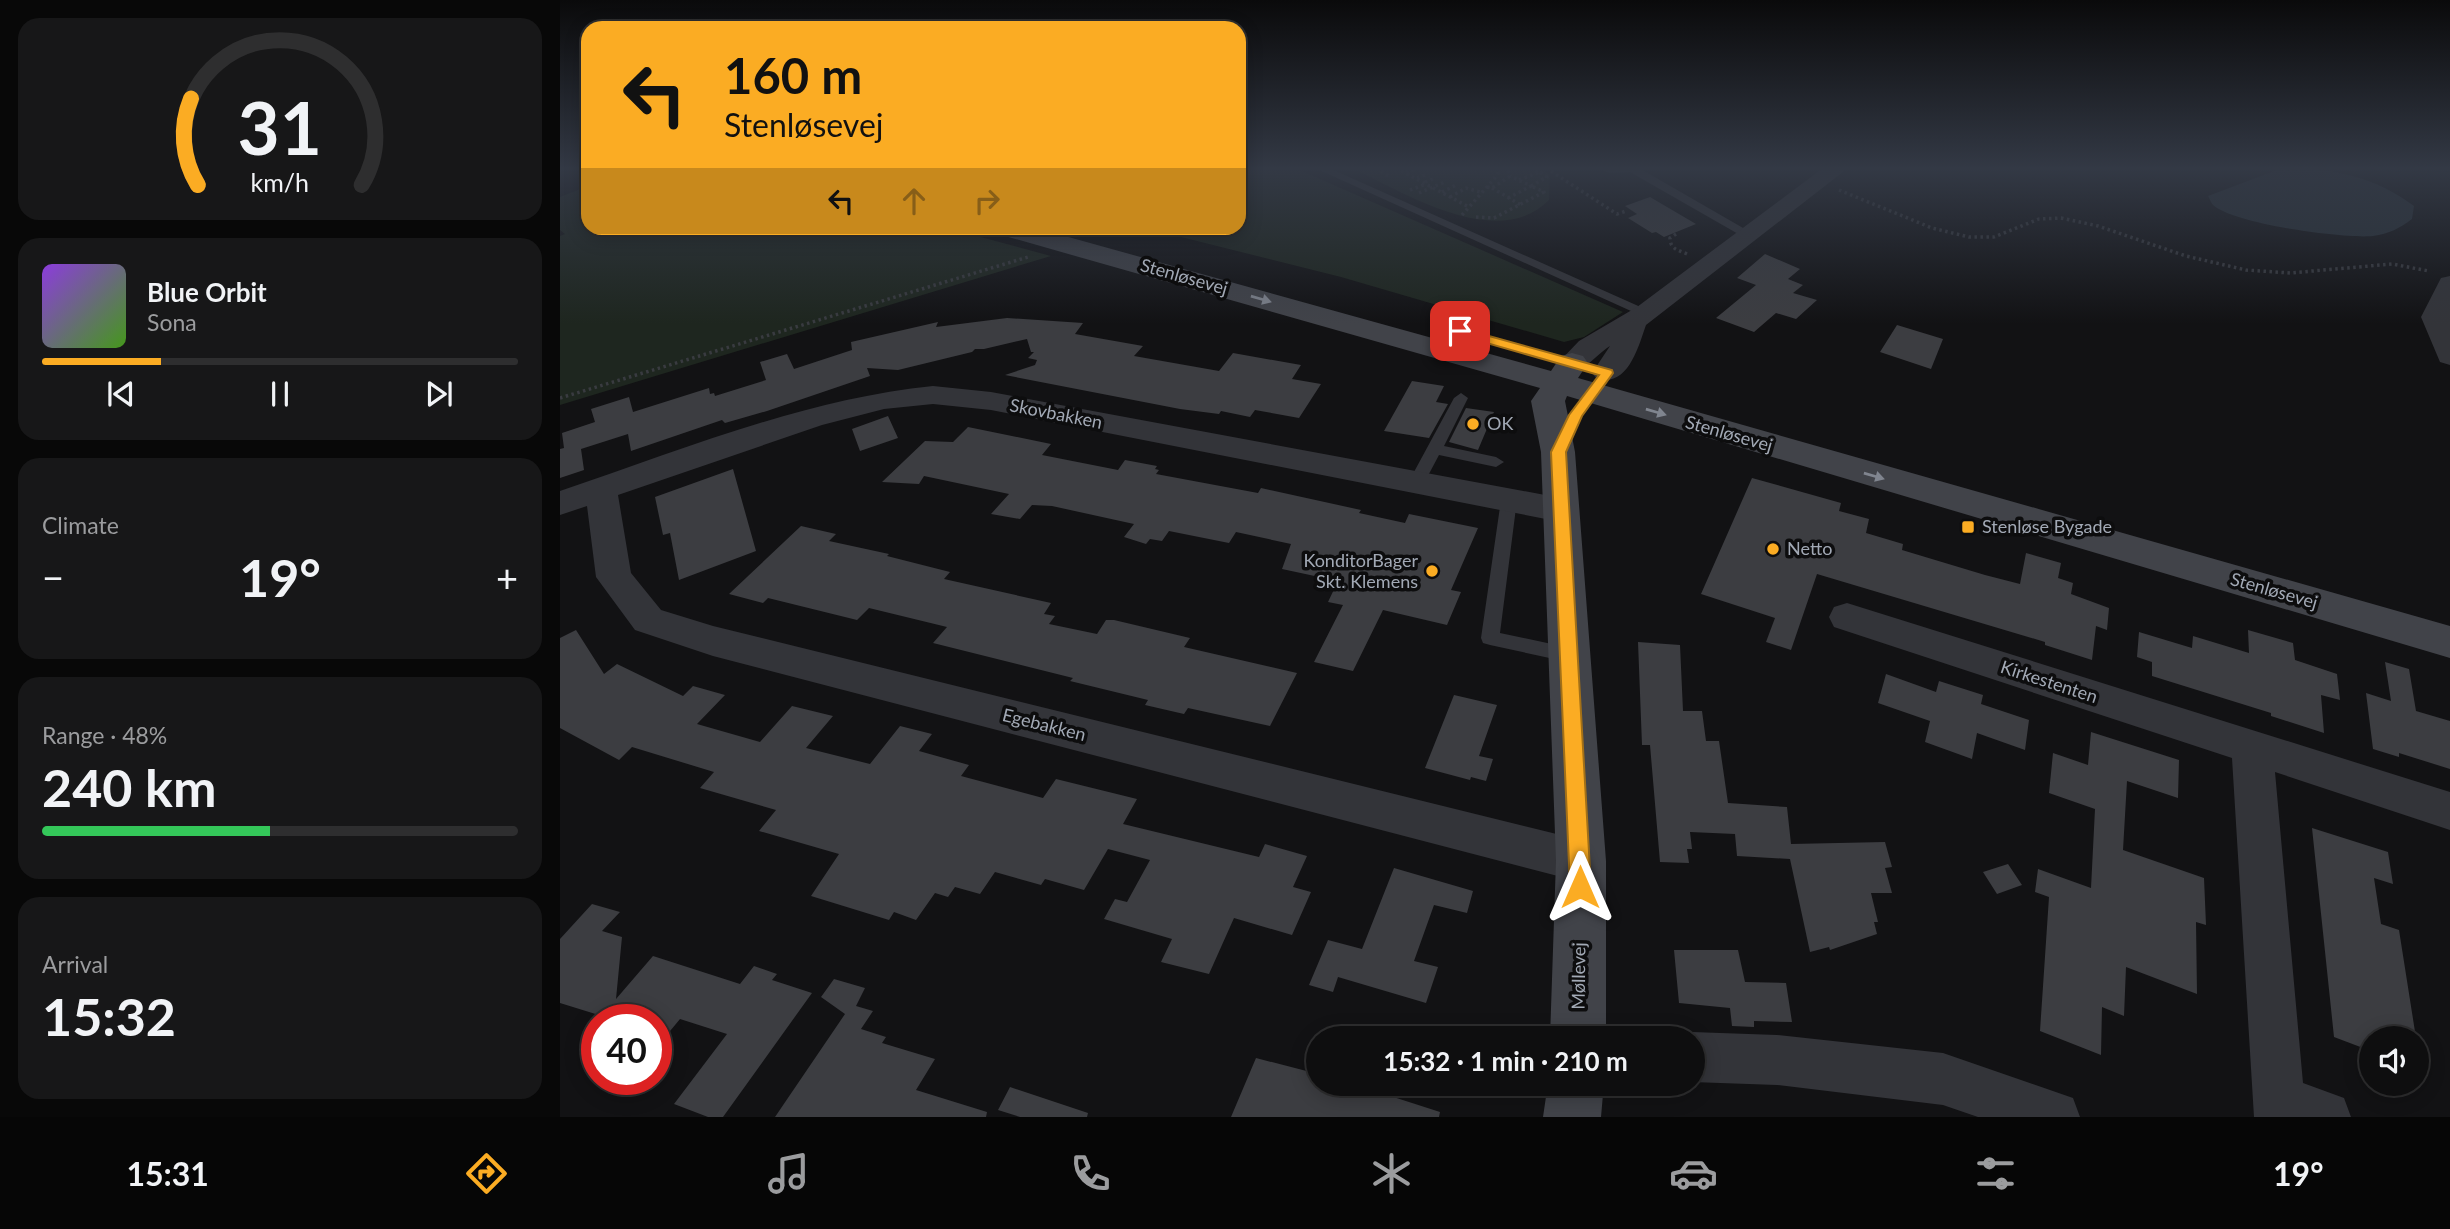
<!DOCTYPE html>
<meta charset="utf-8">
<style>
body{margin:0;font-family:Lato,sans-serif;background:#171718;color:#f1f3f6;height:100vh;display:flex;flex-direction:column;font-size:26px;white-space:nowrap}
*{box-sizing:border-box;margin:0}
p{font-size:23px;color:#9b9c9e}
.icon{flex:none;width:38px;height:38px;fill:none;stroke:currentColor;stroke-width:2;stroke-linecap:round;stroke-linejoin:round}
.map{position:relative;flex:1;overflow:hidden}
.sheet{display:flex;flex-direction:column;gap:18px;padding:18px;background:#080808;width:560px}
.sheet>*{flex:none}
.top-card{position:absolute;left:21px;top:21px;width:665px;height:214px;border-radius:21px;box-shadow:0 4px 18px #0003,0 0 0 2px #2e2e2f;background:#fbac23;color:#111;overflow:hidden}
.fabs{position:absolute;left:1799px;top:1026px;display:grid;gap:14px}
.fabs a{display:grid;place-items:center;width:70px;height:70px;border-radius:50%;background:#0e0e0f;box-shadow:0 4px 18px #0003,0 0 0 2px #2e2e2f;font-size:35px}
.speed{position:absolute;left:21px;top:1004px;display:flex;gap:14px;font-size:35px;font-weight:700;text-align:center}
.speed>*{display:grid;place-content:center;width:91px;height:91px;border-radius:50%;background:#0e0e0f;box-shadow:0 4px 18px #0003,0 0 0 2px #2e2e2f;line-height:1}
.speed .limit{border:10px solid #d22;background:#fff;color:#111}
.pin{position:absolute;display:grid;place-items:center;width:60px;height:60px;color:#fff;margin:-30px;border-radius:14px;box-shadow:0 4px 10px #0006}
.me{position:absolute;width:77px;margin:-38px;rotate:0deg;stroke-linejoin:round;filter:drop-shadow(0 0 5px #0008)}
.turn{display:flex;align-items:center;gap:24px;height:147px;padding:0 28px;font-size:32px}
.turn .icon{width:91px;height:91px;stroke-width:2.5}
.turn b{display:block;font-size:49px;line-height:60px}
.lanes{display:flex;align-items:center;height:66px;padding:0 28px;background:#0003;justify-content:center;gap:35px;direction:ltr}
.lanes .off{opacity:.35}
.big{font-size:52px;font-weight:700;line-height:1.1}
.sheet .card{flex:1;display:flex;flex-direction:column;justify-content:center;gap:10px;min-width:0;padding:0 24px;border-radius:21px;background:#171718}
.sheet .dial{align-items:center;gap:0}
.dial svg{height:182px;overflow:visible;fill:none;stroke:#2e2e2f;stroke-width:7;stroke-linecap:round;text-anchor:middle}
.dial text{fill:#f1f3f6;stroke:none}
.song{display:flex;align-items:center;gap:21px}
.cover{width:84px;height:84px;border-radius:10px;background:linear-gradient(135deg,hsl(270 70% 55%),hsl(100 70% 35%))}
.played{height:7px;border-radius:4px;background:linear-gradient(90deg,#fbac23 25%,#2e2e2f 25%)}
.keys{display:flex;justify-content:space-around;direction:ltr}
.heat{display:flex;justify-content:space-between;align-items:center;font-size:38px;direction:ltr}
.charge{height:10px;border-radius:5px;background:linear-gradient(90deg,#34c759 48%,#2e2e2f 0)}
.trip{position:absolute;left:746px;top:1026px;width:399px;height:70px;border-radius:35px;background:#0e0e0f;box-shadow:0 4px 18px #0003,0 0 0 2px #2e2e2f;font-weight:700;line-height:70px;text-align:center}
.menu{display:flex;height:112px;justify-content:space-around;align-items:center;background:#060606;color:#9b9c9e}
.menu .icon{width:49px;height:49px}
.menu .selected{color:#fbac23}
.menu b{font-size:32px;color:#f1f3f6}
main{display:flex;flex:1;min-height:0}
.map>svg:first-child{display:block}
</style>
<main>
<section class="sheet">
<div class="card dial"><svg viewBox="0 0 100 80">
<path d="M14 69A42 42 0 1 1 86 69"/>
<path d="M14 69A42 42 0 0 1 11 31" stroke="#fbac23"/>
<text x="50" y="56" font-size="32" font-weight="700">31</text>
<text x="50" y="72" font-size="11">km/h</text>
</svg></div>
<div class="card">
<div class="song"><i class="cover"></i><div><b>Blue Orbit</b><p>Sona</p></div></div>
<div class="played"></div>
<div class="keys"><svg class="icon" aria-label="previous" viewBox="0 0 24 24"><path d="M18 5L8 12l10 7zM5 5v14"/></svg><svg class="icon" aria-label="pause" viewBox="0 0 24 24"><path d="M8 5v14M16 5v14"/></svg><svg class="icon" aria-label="next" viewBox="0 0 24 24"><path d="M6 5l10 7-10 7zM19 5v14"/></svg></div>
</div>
<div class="card"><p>Climate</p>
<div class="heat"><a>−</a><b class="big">19°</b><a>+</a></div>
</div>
<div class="card"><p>Range · 48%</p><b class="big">240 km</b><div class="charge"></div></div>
<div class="card"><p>Arrival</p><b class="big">15:32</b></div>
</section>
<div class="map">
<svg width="1890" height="1117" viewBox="0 0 1890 1117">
<rect width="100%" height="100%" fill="#121214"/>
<!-- green -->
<path fill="#1e261f" d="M 684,168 L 735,168 L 1063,312 L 1024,337 L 1004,342 L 781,277 L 585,228 L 679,228 L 679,170 Z
M 792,168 L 979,168 L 990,175 L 989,200 C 938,252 844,193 792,168 Z
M 28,186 L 28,228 L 387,228 L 491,256 L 0,405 L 0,236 L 5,234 L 0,230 L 0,197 Z"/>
<!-- water -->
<path fill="#283138" d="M 1722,168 C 1772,168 1814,176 1854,206 L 1852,219 C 1840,228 1829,234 1813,236 C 1784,239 1674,224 1653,205 C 1651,203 1650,199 1648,196 Z"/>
<!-- building -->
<path fill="#3c3d41" d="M 1090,197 L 1136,224 L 1104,237 L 1096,232 L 1092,233 L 1068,218 L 1077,214 L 1065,206 Z
M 1205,254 L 1240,269 L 1228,279 L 1243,285 L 1233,293 L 1257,300 L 1236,319 L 1216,313 L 1194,332 L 1156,318 L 1196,285 L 1177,278 Z
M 447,318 L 523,323 L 515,334 L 583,346 L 574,356 L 659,371 L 673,353 L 741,365 L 732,379 L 761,384 L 739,418 L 695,410 L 690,417 L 661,411 L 659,414 L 620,409 L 445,375 L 475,365 L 477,360 L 468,358 L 474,352 L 471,352 L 467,339 L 424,349 L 415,349 L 412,352 L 338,370 L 307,368 L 310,376 L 207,411 L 165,423 L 162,420 L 71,451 L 68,434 L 21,449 L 24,470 L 0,478 L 0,449 L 4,448 L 2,433 L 35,422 L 31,409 L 69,397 L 73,412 L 149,388 L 150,394 L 154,393 L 155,396 L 206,380 L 200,362 L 227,354 L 234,369 L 292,350 L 291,342 L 378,322 L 376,327 Z
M 1337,325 L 1383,339 L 1371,369 L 1320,352 Z
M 852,381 L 884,386 L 876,402 L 888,404 L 869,438 L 824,431 Z
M 906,408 L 934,412 L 918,450 L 889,442 Z
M 328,416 L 338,438 L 300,451 L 292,429 Z
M 408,427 L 491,444 L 482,455 L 558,470 L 565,460 L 597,466 L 595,469 L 599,470 L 596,474 L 698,493 L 701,488 L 801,510 L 799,513 L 845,523 L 849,514 L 918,528 L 891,590 L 901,592 L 887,625 L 823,610 L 793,671 L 754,662 L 783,605 L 768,602 L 778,581 L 722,569 L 731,544 L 676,532 L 669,543 L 609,531 L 602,541 L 590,539 L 586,544 L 564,537 L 574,524 L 492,506 L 472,505 L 460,519 L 431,514 L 449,494 L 364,476 L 359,484 L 322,482 L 365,441 L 393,442 Z
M 173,469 L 196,551 L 119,580 L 110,533 L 103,535 L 95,497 Z
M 1192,478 L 1281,503 L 1279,511 L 1309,519 L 1306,533 L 1343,544 L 1342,550 L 1425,575 L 1460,584 L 1466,553 L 1501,563 L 1498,578 L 1513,583 L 1511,594 L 1549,608 L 1547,630 L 1536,626 L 1532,660 L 1485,645 L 1485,642 L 1257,574 L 1231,650 L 1206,642 L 1215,618 L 1141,594 Z
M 241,526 L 276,534 L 269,541 L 329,554 L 327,556 L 390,572 L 384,579 L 491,603 L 484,614 L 495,616 L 489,624 L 537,634 L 546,620 L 554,620 L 630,638 L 624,647 L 737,673 L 710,726 L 628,708 L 624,714 L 585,705 L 588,700 L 510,681 L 513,678 L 373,643 L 387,627 L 309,608 L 297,620 L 208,598 L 203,603 L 169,594 Z
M 16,630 L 44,674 L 57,664 L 123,696 L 133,686 L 165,695 L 137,724 L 200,742 L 232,706 L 273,716 L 246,748 L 310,764 L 340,726 L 372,734 L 359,751 L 409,765 L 401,776 L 483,798 L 496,779 L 577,799 L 563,824 L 699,857 L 705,844 L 747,856 L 733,887 L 751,892 L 732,935 L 674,918 L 649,974 L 601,962 L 612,939 L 544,919 L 555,899 L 567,902 L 590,860 L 548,849 L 524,890 L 485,879 L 481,885 L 435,872 L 420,894 L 395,887 L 388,897 L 375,893 L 356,920 L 334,912 L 329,920 L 251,896 L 279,854 L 199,831 L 216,810 L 140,788 L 154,772 L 72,747 L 59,760 L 0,728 L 0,638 Z
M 1688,630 L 1733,643 L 1735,660 L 1777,674 L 1780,700 L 1761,695 L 1764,733 L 1711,716 L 1711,713 L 1592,676 L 1592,662 L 1577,657 L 1579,632 L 1632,648 L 1633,636 L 1689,653 Z
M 1078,642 L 1120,645 L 1123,711 L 1142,711 L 1146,741 L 1159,741 L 1168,803 L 1227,807 L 1231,844 L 1325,842 L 1332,867 L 1325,868 L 1332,893 L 1311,893 L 1318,922 L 1314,922 L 1317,934 L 1270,950 L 1269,947 L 1250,952 L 1230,859 L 1177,856 L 1175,834 L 1130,832 L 1132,849 L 1127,849 L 1129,863 L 1100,862 L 1090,745 L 1082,745 Z
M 1825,662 L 1849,669 L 1856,711 L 1890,721 L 1890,769 L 1839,753 L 1839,757 L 1813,749 L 1806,693 L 1831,701 Z
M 1326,674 L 1376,692 L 1379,681 L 1423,695 L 1421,704 L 1469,720 L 1465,750 L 1417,733 L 1412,759 L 1365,742 L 1370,721 L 1318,703 Z
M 894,695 L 937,705 L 919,756 L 933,759 L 926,781 L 911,777 L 910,780 L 865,768 Z
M 1531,732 L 1619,760 L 1618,798 L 1567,781 L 1563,850 L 1644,878 L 1646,925 L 1636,922 L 1637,994 L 1566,967 L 1564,1016 L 1542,1007 L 1541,1055 L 1480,1031 L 1489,897 L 1475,892 L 1478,869 L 1531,888 L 1535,809 L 1489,793 L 1493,753 L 1528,765 Z
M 1752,828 L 1828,852 L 1833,884 L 1814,878 L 1821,924 L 1839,930 L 1856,1038 L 1811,1038 L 1811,1051 L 1774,1037 Z
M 1448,864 L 1462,885 L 1437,894 L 1423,872 Z
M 834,868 L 913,891 L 907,913 L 874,905 L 854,961 L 878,967 L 866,1003 L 778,977 L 773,992 L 749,985 L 768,940 L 802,949 Z
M 32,904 L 60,912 L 42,931 L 62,937 L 56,999 L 93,956 L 180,984 L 194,966 L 217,974 L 212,980 L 252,993 L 163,1117 L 148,1117 L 114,1104 L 167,1034 L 120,1019 L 96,1048 L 96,1020 L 39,1020 L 42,1016 L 0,1003 L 0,939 Z
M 1114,950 L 1178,950 L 1185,982 L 1226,983 L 1232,1022 L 1194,1021 L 1194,1027 L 1172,1026 L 1170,1008 L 1119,1003 Z
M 274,979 L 305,988 L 296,1006 L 313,1011 L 301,1029 L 326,1037 L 322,1043 L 375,1059 L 356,1090 L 427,1112 L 426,1117 L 215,1117 L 285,1014 L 261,997 Z
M 696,1058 L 758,1074 L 758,1083 L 790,1083 L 880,1112 L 879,1117 L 671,1117 Z
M 450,1087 L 528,1113 L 527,1117 L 460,1117 L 438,1110 Z"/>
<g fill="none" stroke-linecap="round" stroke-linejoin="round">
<!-- path -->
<path stroke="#393b40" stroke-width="3.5" stroke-dasharray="2.5 3.5" stroke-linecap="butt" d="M 816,168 L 830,177
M 836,168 L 907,206
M 986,168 L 1057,214 L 1066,211
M 846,172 L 858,168
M 857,178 L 868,174
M 959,180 L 980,172
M 865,182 L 875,178
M 971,186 L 987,177 L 973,168
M 927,187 L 932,188 L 950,176 L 946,168
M 932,188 L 961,205
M 850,190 L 866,184
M 1279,190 L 1372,228 L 1409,237 L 1434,237 L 1479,219 L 1501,218 L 1538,226 L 1626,256 L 1686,270 L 1730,273 L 1832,264 L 1869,271
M 882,192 L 896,185
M 859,193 L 885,182
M 890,197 L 906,188 L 920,192
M 948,198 L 971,186 L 950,176
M 902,215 L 934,179 L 938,173 L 936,168
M 916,217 L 934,218 L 984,192 L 971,186
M 1116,234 L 1110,238 C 1110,249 1118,250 1127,254
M 0,398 L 468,257"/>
<!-- lane -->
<path fill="#333439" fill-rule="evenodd" d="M 755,168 L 769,168 L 1094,313 L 1092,316 L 1082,316 Z
M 1033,168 L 1079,168 L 1197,236 L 1191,240 L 1187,239 L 1070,172 L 1051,173 Z
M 901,393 L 908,398 L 884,446 L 936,457 L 944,462 L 936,467 L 879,455 L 862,487 L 850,487 L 848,483 L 894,398 Z
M 949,494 L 957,500 L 940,633 L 1015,649 L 1018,654 L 1015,659 L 1008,662 L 930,645 L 923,643 L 921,638 L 941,500 Z"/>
<!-- street -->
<path fill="#333439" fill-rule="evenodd" d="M 1263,168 L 1288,168 L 1086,325 C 1078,348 1068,387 1037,379 L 1032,373 L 1050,346 C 1033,357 1024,375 1002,369 L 998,363 L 1019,341 L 1077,307 Z
M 1890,276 L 1890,365 L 1880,362 L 1861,317 L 1881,278 Z
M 373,386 L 431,392 L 1001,498 L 1013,502 L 1018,510 L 1013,518 L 1001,522 L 431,410 L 373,404 L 324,409 L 262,425 L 58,495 L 71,573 L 101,610 L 153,626 L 1021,840 L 1037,846 L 1043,861 L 1037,876 L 1021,882 L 153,656 L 75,630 L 36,577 L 27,506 L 0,515 L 0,491 C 122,450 244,399 373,386 Z
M 1287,603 L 1890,792 L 1890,830 L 1715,772 L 1743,1083 L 1784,1098 L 1791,1117 L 1694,1117 L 1672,758 L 1274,627 L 1269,617 L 1274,607 Z
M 1132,1032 L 1217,1035 L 1383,1053 L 1513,1098 L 1520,1117 L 1418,1117 L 1383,1105 L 1217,1085 L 1132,1082 L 1132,1038 L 1117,1038 Z"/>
<!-- secondary -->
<path fill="#414349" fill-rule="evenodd" d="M 434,228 L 476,228 L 991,371 L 1001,356 L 1012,353 L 1023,356 L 1028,363 L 1018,378 L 1890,626 L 1890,658 L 1007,396 L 1005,401 L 1015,452 L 1046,861 L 1046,1038 L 990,1038 L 996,861 L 981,452 L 971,401 L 980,388 L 438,234 Z
M 988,1083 L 1044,1083 L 1041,1117 L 983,1117 Z"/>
</g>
<!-- one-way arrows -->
<defs><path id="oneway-solid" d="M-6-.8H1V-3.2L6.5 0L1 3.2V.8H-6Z" transform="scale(1.75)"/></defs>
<g fill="#80858f">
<use href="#oneway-solid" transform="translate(701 299) rotate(16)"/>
<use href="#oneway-solid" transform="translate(1096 412) rotate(16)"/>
<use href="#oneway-solid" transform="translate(1314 476) rotate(16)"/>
</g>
<!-- sky -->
<linearGradient id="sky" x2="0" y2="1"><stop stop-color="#0a0a0b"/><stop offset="0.52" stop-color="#333945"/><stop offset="1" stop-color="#333945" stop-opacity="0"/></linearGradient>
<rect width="1890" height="324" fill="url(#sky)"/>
<!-- route -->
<path fill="#fbac23" stroke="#a37017" stroke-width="2" d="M 900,328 L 1052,370 L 1053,373 L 1022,416 L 1006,452 L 1031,887 L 1028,893 L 1020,896 L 1013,893 L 1010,887 L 991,452 L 1009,415 L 1039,375 L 895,334 L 894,331 Z"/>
<!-- markers -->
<g fill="#fbac23" stroke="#0d0d0e" stroke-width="2.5">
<circle cx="913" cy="424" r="7"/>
<rect x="1401" y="520" width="14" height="14" rx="3.5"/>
<circle cx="1213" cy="549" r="7"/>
<circle cx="872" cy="571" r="7"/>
</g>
<g text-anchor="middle" stroke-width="7" stroke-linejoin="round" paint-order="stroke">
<!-- street labels -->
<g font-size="18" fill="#a2a9b5" stroke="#0d0d0e">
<text transform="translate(624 277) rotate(16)" y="6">Stenløsevej</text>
<text transform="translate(496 414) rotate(11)" y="6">Skovbakken</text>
<text transform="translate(1169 434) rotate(16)" y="6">Stenløsevej</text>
<text transform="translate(1714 591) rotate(16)" y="6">Stenløsevej</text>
<text transform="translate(1489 682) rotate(18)" y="6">Kirkestenten</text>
<text transform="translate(484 725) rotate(14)" y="6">Egebakken</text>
<text transform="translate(1019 976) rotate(-89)" y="6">Møllevej</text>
</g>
<!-- poi labels -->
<g font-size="18" fill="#a2a9b5" stroke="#0d0d0e" text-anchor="start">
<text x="927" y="430">OK</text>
<text x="1422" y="533">Stenløse Bygade</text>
<text x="1227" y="555">Netto</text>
<text x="858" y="567" text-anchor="end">KonditorBager<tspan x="858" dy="21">Skt. Klemens</tspan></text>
</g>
</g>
</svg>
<div class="fabs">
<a><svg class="icon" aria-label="sound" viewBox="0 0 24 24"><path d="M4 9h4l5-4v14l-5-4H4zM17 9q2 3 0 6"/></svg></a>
</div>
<div class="speed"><div class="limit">40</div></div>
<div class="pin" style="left:900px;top:331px;background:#d93025"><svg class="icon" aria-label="arrive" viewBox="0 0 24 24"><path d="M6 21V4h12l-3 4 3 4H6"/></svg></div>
<svg class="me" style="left:1020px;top:887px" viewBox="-20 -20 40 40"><path d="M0-17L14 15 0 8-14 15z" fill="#fbac23" stroke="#fff" stroke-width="4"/></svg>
<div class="trip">15:32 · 1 min · 210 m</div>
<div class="top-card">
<div class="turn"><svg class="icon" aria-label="left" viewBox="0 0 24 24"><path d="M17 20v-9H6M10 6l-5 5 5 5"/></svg><div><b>160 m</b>Stenløsevej</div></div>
<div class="lanes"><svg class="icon" aria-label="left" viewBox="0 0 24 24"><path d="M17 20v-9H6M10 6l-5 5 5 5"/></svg><svg class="icon off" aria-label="ahead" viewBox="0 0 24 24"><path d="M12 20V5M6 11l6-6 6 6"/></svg><svg class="icon off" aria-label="right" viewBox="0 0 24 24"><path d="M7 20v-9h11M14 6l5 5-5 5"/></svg></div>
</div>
</div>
</main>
<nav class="menu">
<b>15:31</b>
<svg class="icon selected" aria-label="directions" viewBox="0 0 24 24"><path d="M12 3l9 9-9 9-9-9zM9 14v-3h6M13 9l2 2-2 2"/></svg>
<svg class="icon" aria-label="music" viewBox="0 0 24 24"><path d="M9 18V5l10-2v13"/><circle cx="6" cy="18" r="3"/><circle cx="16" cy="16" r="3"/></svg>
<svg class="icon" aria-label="phone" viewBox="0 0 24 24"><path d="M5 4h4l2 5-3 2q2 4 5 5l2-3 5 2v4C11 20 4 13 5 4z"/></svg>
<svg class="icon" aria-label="climate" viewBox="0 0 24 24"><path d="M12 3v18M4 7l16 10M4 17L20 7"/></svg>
<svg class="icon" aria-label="car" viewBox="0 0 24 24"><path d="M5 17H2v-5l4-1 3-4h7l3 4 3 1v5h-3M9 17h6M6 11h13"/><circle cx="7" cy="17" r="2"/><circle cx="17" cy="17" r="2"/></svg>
<svg class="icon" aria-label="filters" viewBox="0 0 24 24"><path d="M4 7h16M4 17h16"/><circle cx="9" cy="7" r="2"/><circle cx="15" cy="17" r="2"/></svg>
<b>19°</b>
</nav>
